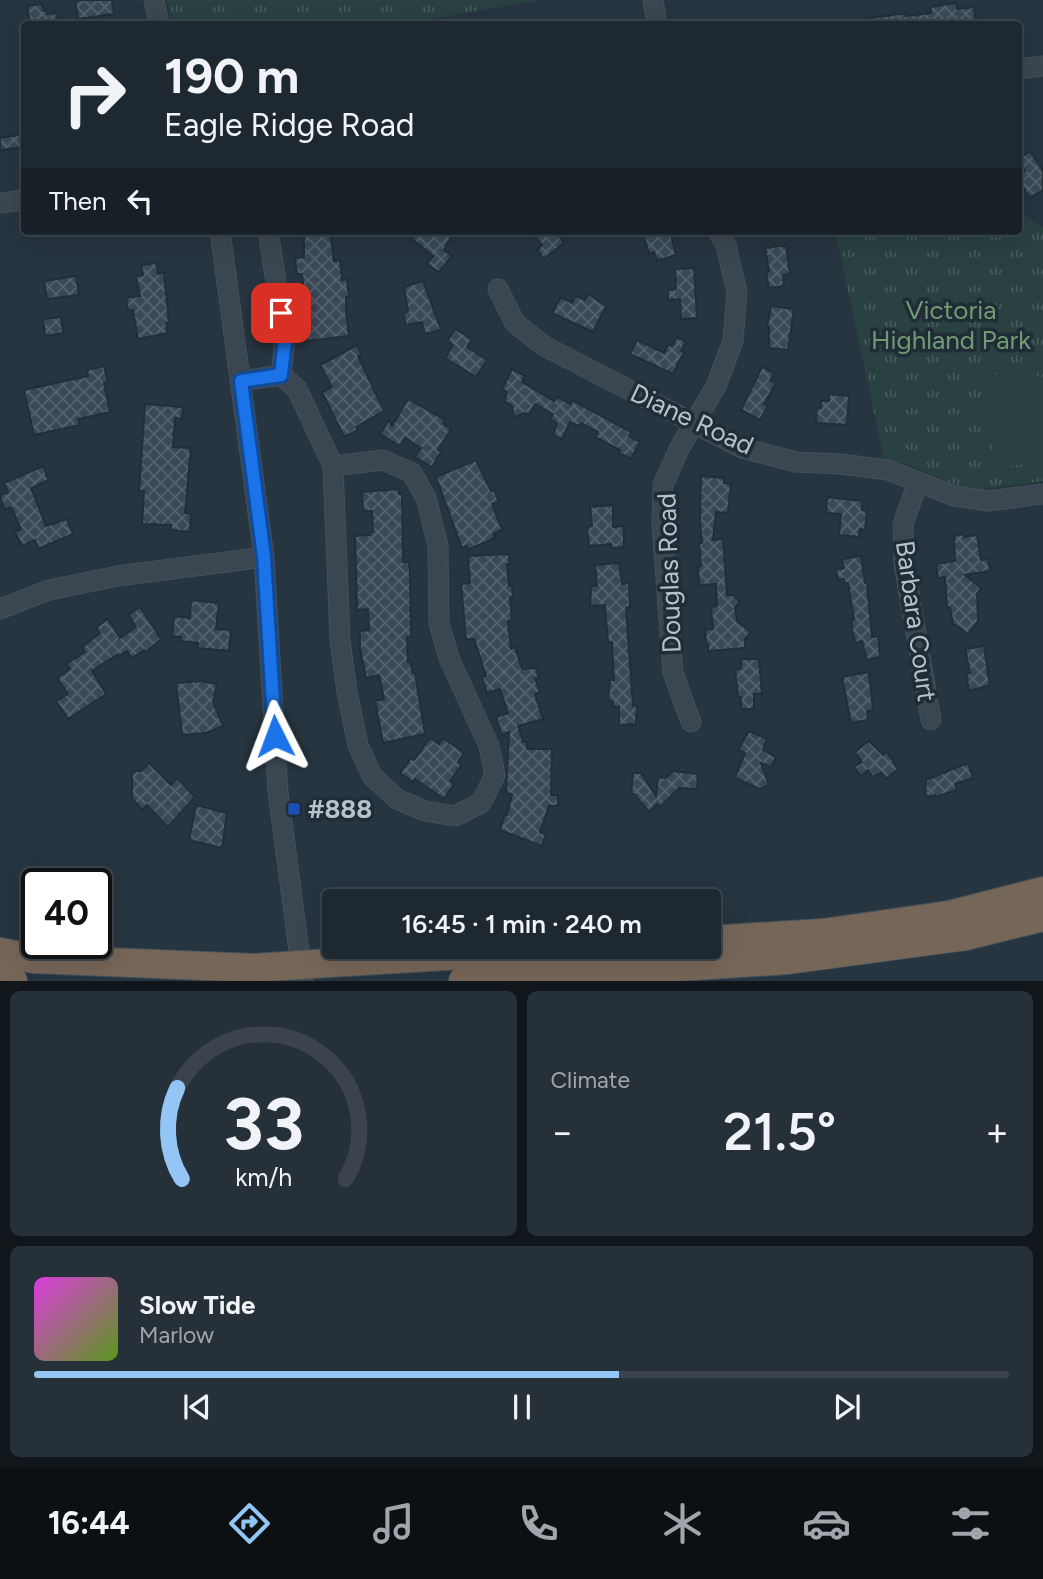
<!DOCTYPE html>
<meta charset="utf-8">
<style>
body{margin:0;font-family:Figtree,sans-serif;background:#253038;color:#f1f3f6;height:100vh;display:flex;flex-direction:column;font-size:26px;white-space:nowrap}
*{box-sizing:border-box;margin:0}
p{font-size:23px;color:#a0a6ab}
.icon{flex:none;width:38px;height:38px;fill:none;stroke:currentColor;stroke-width:2;stroke-linecap:round;stroke-linejoin:round}
.map{position:relative;height:981px;overflow:hidden}
.sheet{display:flex;flex-direction:column;gap:10px;padding:10px;background:#10161a;flex:1}
.sheet>*{flex:none}
.top-card{position:absolute;left:21px;top:21px;width:1001px;height:214px;border-radius:7px;box-shadow:0 7px 28px #0002,0 0 0 2px #3b444c;background:#1d2830;color:#f1f3f6;overflow:hidden}
.speed{position:absolute;left:21px;top:868px;display:flex;gap:14px;font-size:35px;font-weight:700;text-align:center}
.speed>*{display:grid;place-content:center;width:91px;height:91px;border-radius:50%;background:#1d2830;box-shadow:0 7px 28px #0002,0 0 0 2px #3b444c;line-height:1}
.speed .limit{border:4px solid #111;border-radius:10px;background:#fff;color:#111}
.pin{position:absolute;display:grid;place-items:center;width:60px;height:60px;color:#fff;margin:-30px;border-radius:14px;box-shadow:0 4px 10px #0006}
.me{position:absolute;width:77px;margin:-38px;rotate:357deg;stroke-linejoin:round;filter:drop-shadow(0 0 5px #0008)}
.turn{display:flex;align-items:center;gap:24px;height:147px;padding:0 28px;font-size:32px}
.turn .icon{width:91px;height:91px;stroke-width:2.5}
.turn b{display:block;font-size:49px;line-height:60px}
.then{display:flex;align-items:center;height:66px;padding:0 28px;background:#0003;gap:14px;font-size:26px}
.big{font-size:52px;font-weight:600;line-height:1.1}
.sheet .tile{flex:1;display:flex;flex-direction:column;justify-content:center;gap:10px;min-width:0;padding:0 24px;border-radius:10px;background:#253038}
.sheet .dial{align-items:center;gap:0}
.dial svg{height:182px;overflow:visible;fill:none;stroke:#3b444c;stroke-width:7;stroke-linecap:round;text-anchor:middle}
.dial text{fill:#f1f3f6;stroke:none}
.song{display:flex;align-items:center;gap:21px}
.cover{width:84px;height:84px;border-radius:10px;background:linear-gradient(135deg,hsl(300 70% 55%),hsl(90 70% 35%))}
.played{height:7px;border-radius:4px;background:linear-gradient(90deg,#93c6f4 60%,#3b444c 60%)}
.keys{display:flex;justify-content:space-around;direction:ltr}
.heat{display:flex;justify-content:space-between;align-items:center;font-size:38px;direction:ltr}
.sheet .tiles{flex:1;display:grid;gap:10px;grid-template-columns:1fr 1fr}
.tile:last-child{grid-column:span 2}
.trip{position:absolute;left:322px;top:889px;width:399px;height:70px;border-radius:7px;background:#1d2830;box-shadow:0 7px 28px #0002,0 0 0 2px #3b444c;font-weight:600;line-height:70px;text-align:center}
.tab-bar{display:flex;height:112px;justify-content:space-around;align-items:center;background:#0c1013;color:#a0a6ab}
.tab-bar .icon{width:49px;height:49px}
.tab-bar .current{color:#93c6f4}
.tab-bar b{font-size:32px;color:#f1f3f6}
.map>svg:first-child{display:block}
</style>
<div class="map">
<svg width="1043" height="981" viewBox="0 0 1043 981">
<defs>
<pattern id="park-tufts" width="24" height="20" patternUnits="userSpaceOnUse" patternTransform="scale(1.75)"><rect width="24" height="20" fill="#294141"/><path d="M3 7l-1-3M5 7V3M7 7l1-3M15 17l-1-3M17 17v-4M19 17l1-3" fill="none" stroke="#465b5b"/></pattern>
<pattern id="building-cross-hatch" width="8" height="8" patternUnits="userSpaceOnUse" patternTransform="scale(1.75)"><rect width="8" height="8" fill="#394a56"/><path d="M0 0l8 8M0 8l8-8" fill="none" stroke="#54626d"/></pattern>
</defs>
<rect width="100%" height="100%" fill="#273540"/>
<!-- park -->
<path fill="url(#park-tufts)" d="M 167,0 L 540,0 L 401,24 L 171,24 Z
M 1019,211 L 1043,228 L 1043,481 L 976,490 L 963,488 L 909,465 L 884,459 L 835,231 L 1018,231 Z"/>
<!-- garden -->
<path fill="#294141" d="M 1025,373 L 1043,377 L 1043,461 L 1004,467 L 994,460 L 984,375 Z"/>
<!-- building -->
<path fill="url(#building-cross-hatch)" stroke="#222e38" stroke-width="2" d="M 84,0 L 112,0 L 114,14 L 78,19 L 75,1 Z
M 956,3 L 957,9 L 974,7 L 976,23 L 870,24 L 870,18 L 906,13 L 906,16 L 931,13 L 930,7 Z
M 42,4 L 44,11 L 47,10 L 47,14 L 56,13 L 58,24 L 30,24 L 27,6 Z
M 24,134 L 24,147 L 0,150 L 0,138 Z
M 1030,151 L 1043,171 L 1043,190 L 1030,198 L 1018,180 L 1018,175 L 1025,171 L 1018,159 Z
M 304,231 L 330,231 L 334,261 L 340,260 L 342,280 L 347,279 L 349,297 L 346,297 L 346,312 L 349,336 L 306,341 L 303,325 L 308,324 L 302,274 L 297,274 L 295,258 L 304,257 Z
M 417,231 L 425,236 L 429,231 L 454,231 L 444,250 L 452,256 L 439,272 L 427,264 L 433,256 L 412,239 Z
M 530,231 L 555,231 L 564,243 L 544,259 L 537,250 L 542,245 Z
M 642,231 L 670,231 L 676,255 L 657,261 L 654,252 L 649,254 Z
M 786,245 L 790,274 L 783,275 L 784,286 L 769,288 L 766,272 L 769,271 L 765,248 Z
M 156,263 L 158,274 L 164,273 L 169,322 L 166,323 L 168,333 L 138,339 L 133,310 L 128,311 L 126,298 L 140,296 L 136,276 L 143,275 L 141,265 Z
M 694,268 L 697,318 L 681,319 L 680,299 L 668,300 L 668,290 L 676,289 L 675,269 Z
M 76,276 L 79,295 L 47,299 L 44,281 Z
M 423,281 L 441,330 L 425,334 L 422,322 L 406,325 L 403,313 L 408,311 L 404,287 Z
M 588,294 L 606,306 L 593,332 L 552,313 L 561,297 L 572,303 L 575,296 L 585,300 Z
M 771,306 L 794,309 L 788,350 L 769,348 L 769,327 L 767,327 Z
M 61,317 L 63,333 L 45,336 L 43,319 Z
M 455,329 L 472,339 L 467,347 L 487,360 L 476,377 L 445,358 L 453,345 L 447,341 Z
M 677,337 L 686,342 L 681,351 L 684,352 L 673,374 L 630,354 L 637,340 L 664,353 L 669,344 L 672,346 Z
M 357,345 L 361,354 L 358,356 L 384,411 L 356,427 L 358,430 L 344,437 L 322,392 L 332,387 L 320,365 Z
M 104,366 L 108,382 L 104,383 L 110,412 L 78,419 L 80,425 L 34,435 L 24,390 L 88,376 L 87,370 Z
M 762,367 L 774,373 L 770,380 L 776,383 L 764,404 L 768,406 L 760,420 L 741,410 Z
M 512,369 L 525,376 L 522,382 L 554,401 L 557,397 L 571,404 L 572,400 L 631,432 L 629,436 L 640,442 L 631,459 L 619,453 L 620,450 L 595,437 L 598,432 L 581,423 L 579,426 L 570,422 L 562,439 L 553,435 L 557,423 L 550,419 L 553,414 L 535,404 L 529,415 L 525,413 L 514,417 L 512,406 L 504,401 L 507,392 L 502,389 Z
M 829,394 L 849,396 L 847,425 L 816,423 L 817,408 L 821,408 L 821,401 L 829,401 Z
M 408,399 L 445,420 L 443,424 L 451,429 L 438,450 L 441,452 L 432,467 L 415,457 L 421,448 L 405,438 L 400,446 L 380,434 L 389,420 L 392,426 Z
M 145,404 L 183,407 L 182,419 L 175,418 L 173,447 L 191,448 L 185,513 L 191,514 L 190,532 L 171,530 L 171,525 L 142,524 L 144,491 L 139,491 Z
M 476,460 L 491,491 L 494,490 L 499,502 L 492,504 L 502,530 L 493,534 L 495,538 L 467,550 L 467,546 L 462,548 L 436,477 Z
M 43,466 L 49,480 L 31,488 L 46,526 L 67,519 L 73,534 L 38,549 L 35,540 L 22,546 L 15,532 L 21,529 L 11,507 L 5,510 L 0,496 L 8,492 L 4,483 Z
M 701,476 L 724,478 L 724,483 L 731,484 L 728,513 L 716,512 L 713,540 L 723,539 L 727,595 L 733,595 L 740,602 L 735,608 L 737,621 L 751,632 L 745,639 L 745,648 L 708,651 L 708,644 L 706,644 L 705,629 L 713,629 L 711,607 L 717,606 L 716,584 L 699,585 L 698,567 L 701,566 L 699,543 L 702,543 L 700,522 Z
M 399,489 L 399,494 L 402,494 L 403,562 L 409,562 L 410,573 L 411,637 L 407,637 L 408,662 L 410,661 L 413,673 L 415,673 L 425,734 L 383,743 L 375,701 L 384,699 L 379,675 L 366,678 L 360,649 L 360,631 L 369,630 L 368,609 L 357,610 L 355,536 L 370,535 L 370,532 L 373,532 L 372,511 L 363,511 L 362,492 Z
M 827,497 L 862,501 L 862,510 L 867,510 L 865,530 L 860,529 L 859,537 L 839,535 L 841,514 L 826,513 Z
M 613,505 L 613,527 L 624,526 L 624,547 L 611,548 L 611,544 L 589,546 L 587,527 L 592,526 L 590,507 Z
M 964,534 L 964,537 L 977,535 L 981,560 L 988,559 L 990,571 L 965,575 L 981,588 L 977,594 L 978,621 L 968,634 L 956,625 L 953,625 L 950,607 L 947,608 L 945,577 L 938,578 L 936,564 L 955,561 L 954,536 Z
M 509,554 L 510,564 L 507,564 L 509,586 L 512,585 L 513,596 L 510,597 L 512,620 L 508,621 L 511,649 L 515,647 L 522,669 L 536,668 L 539,677 L 535,678 L 540,692 L 535,694 L 543,719 L 518,726 L 523,742 L 527,742 L 527,749 L 552,749 L 551,795 L 558,795 L 558,806 L 549,806 L 540,832 L 546,834 L 542,846 L 500,830 L 505,814 L 507,815 L 512,794 L 506,793 L 509,732 L 502,735 L 496,717 L 508,713 L 500,689 L 487,693 L 482,677 L 486,676 L 474,639 L 466,639 L 461,584 L 470,583 L 468,556 Z
M 861,556 L 865,583 L 867,583 L 872,637 L 878,636 L 880,657 L 867,660 L 862,641 L 856,643 L 853,635 L 851,620 L 854,619 L 848,583 L 845,583 L 844,579 L 838,580 L 836,569 L 844,568 L 842,559 Z
M 619,563 L 622,584 L 629,583 L 630,607 L 626,608 L 633,706 L 637,705 L 636,724 L 619,725 L 619,707 L 613,707 L 613,702 L 608,700 L 610,680 L 614,680 L 612,642 L 608,643 L 605,605 L 590,606 L 591,586 L 597,586 L 595,565 Z
M 191,600 L 219,603 L 216,629 L 231,630 L 229,651 L 198,648 L 198,643 L 180,641 L 181,637 L 172,636 L 174,616 L 190,618 Z
M 140,607 L 161,639 L 146,652 L 144,650 L 132,658 L 127,651 L 119,656 L 118,654 L 92,671 L 106,694 L 68,719 L 56,701 L 68,694 L 57,678 L 70,669 L 66,664 L 85,652 L 82,647 L 100,633 L 96,627 L 108,619 L 120,638 L 136,627 L 128,615 Z
M 984,646 L 990,685 L 969,691 L 966,674 L 970,673 L 965,649 Z
M 741,659 L 759,659 L 762,694 L 754,694 L 754,709 L 741,709 L 741,697 L 738,697 L 735,670 L 741,669 Z
M 869,672 L 873,710 L 867,711 L 868,720 L 851,723 L 842,677 Z
M 200,681 L 217,684 L 213,702 L 223,726 L 206,733 L 182,735 L 176,683 Z
M 749,731 L 767,739 L 763,750 L 776,757 L 771,767 L 761,763 L 769,785 L 760,789 L 735,778 L 745,753 L 738,750 Z
M 430,738 L 439,744 L 443,738 L 464,753 L 458,762 L 462,764 L 450,781 L 454,784 L 444,799 L 415,779 L 413,782 L 400,773 L 411,758 L 414,760 Z
M 869,741 L 883,755 L 887,752 L 898,769 L 886,779 L 881,772 L 873,777 L 868,770 L 861,776 L 854,767 L 862,762 L 855,752 Z
M 149,763 L 171,785 L 177,778 L 195,797 L 168,827 L 147,805 L 142,810 L 132,798 L 132,774 L 136,771 L 141,771 Z
M 968,763 L 973,778 L 955,784 L 957,790 L 935,797 L 935,795 L 929,797 L 925,794 L 926,780 Z
M 673,771 L 698,774 L 697,789 L 679,788 L 660,807 L 657,804 L 649,812 L 634,794 L 631,794 L 633,773 L 641,773 L 656,796 L 658,777 L 666,778 Z
M 196,805 L 227,813 L 222,848 L 189,840 Z"/>
<g fill="none" stroke-linecap="round" stroke-linejoin="round">
<defs>
<path id="minor" d="M 154,0 L 159,24
M 653,0 L 657,24
M 1018,69 L 1043,66
M 0,203 L 24,200
M 220,231 L 264,557 L 278,792 L 303,981
M 268,231 L 285,340 L 281,375 L 297,389 L 333,466 L 340,640 L 347,692 L 358,745 L 372,776 L 397,799 L 425,811 L 455,816 L 481,803 L 495,775 L 489,746 L 449,658 L 439,623 L 438,546 L 426,498 L 412,473 L 383,460 L 333,466
M 498,289 L 515,323 L 544,346 L 742,448 L 796,462 L 840,464 L 888,470 L 954,496 L 988,501 L 1043,494
M 241,381 L 281,375
M 918,482 L 903,524 L 904,564 L 931,720
M 0,609 L 49,590 L 118,576 L 264,557
M 691,722 L 673,673 L 662,525 L 663,485 L 679,449 L 716,386 L 733,341 L 737,292 L 726,245 L 718,231"/>
<path id="highway" d="M 709,940 L 823,933 L 949,915 L 1043,891
M 0,952 L 34,959 L 254,968
M 329,963 L 597,947
M 0,978 L 13,981
M 463,981 L 787,960 L 966,936 L 1043,917"/>
</defs>
<!-- minor casing -->
<use href="#minor" stroke="#45505a" stroke-width="21"/>
<!-- highway casing -->
<use href="#highway" stroke="#46525b" stroke-width="30"/>
<!-- minor -->
<use href="#minor" stroke="#3b4750" stroke-width="19"/>
<!-- highway -->
<use href="#highway" stroke="#766658" stroke-width="28"/>
<defs>
<path id="highway-bridge" d="M 254,968 L 329,963"/>
</defs>
<!-- highway-bridge casing -->
<use href="#highway-bridge" stroke="#46525b" stroke-width="30" stroke-linecap="butt"/>
<!-- highway-bridge -->
<use href="#highway-bridge" stroke="#766658" stroke-width="28"/>
</g>
<g fill="none" stroke-linecap="round" stroke-linejoin="round">
<defs>
<path id="route" d="M 275,736 L 264,557 L 241,381 L 281,375 L 285,340 L 281,313"/>
</defs>
<!-- route casing -->
<use href="#route" stroke="#114b97" stroke-width="18"/>
<!-- route -->
<use href="#route" stroke="#1a73e8" stroke-width="12"/>
</g>
<!-- markers -->
<rect fill="#1a4fb4" stroke="#202c36" stroke-width="2.5" x="287" y="802" width="14" height="14" rx="3.5"/>
<g text-anchor="middle" stroke-width="7" stroke-linejoin="round" paint-order="stroke">
<!-- park labels -->
<g font-size="26" fill="#709b74" stroke="#202c36">
<text x="951" y="319">Victoria<tspan x="951" dy="30">Highland Park</tspan></text>
</g>
<!-- street labels -->
<g font-size="26" fill="#b8c2cb" stroke="#202c36">
<text transform="translate(692 419) rotate(25)" y="9">Diane Road</text>
<text transform="translate(669 573) rotate(-92)" y="9">Douglas Road</text>
<text transform="translate(916 621) rotate(82)" y="9">Barbara Court</text>
</g>
<!-- poi labels -->
<g font-size="26" font-weight="bold" fill="#b8c2cb" stroke="#202c36" text-anchor="start">
<text x="308" y="818">#888</text>
</g>
</g>
</svg>
<div class="speed"><div class="limit">40</div></div>
<div class="pin" style="left:281px;top:313px;background:#d93025"><svg class="icon" aria-label="arrive" viewBox="0 0 24 24"><path d="M6 21V4h12l-3 4 3 4H6"/></svg></div>
<svg class="me" style="left:275px;top:736px" viewBox="-20 -20 40 40"><path d="M0-17L14 15 0 8-14 15z" fill="#1a73e8" stroke="#fff" stroke-width="4"/></svg>
<div class="trip">16:45 · 1 min · 240 m</div>
<div class="top-card">
<div class="turn"><svg class="icon" aria-label="right" viewBox="0 0 24 24"><path d="M7 20v-9h11M14 6l5 5-5 5"/></svg><div><b>190 m</b>Eagle Ridge Road</div></div>
<div class="then">Then<svg class="icon" aria-label="left" viewBox="0 0 24 24"><path d="M17 20v-9H6M10 6l-5 5 5 5"/></svg></div>
</div>
</div>
<section class="sheet">
<div class="tiles">
<div class="tile dial"><svg viewBox="0 0 100 80">
<path d="M14 69A42 42 0 1 1 86 69"/>
<path d="M14 69A42 42 0 0 1 12 29" stroke="#93c6f4"/>
<text x="50" y="56" font-size="32" font-weight="700">33</text>
<text x="50" y="72" font-size="11">km/h</text>
</svg></div>
<div class="tile"><p>Climate</p>
<div class="heat"><a>−</a><b class="big">21.5°</b><a>+</a></div>
</div>
<div class="tile">
<div class="song"><i class="cover"></i><div><b>Slow Tide</b><p>Marlow</p></div></div>
<div class="played"></div>
<div class="keys"><svg class="icon" aria-label="previous" viewBox="0 0 24 24"><path d="M18 5L8 12l10 7zM5 5v14"/></svg><svg class="icon" aria-label="pause" viewBox="0 0 24 24"><path d="M8 5v14M16 5v14"/></svg><svg class="icon" aria-label="next" viewBox="0 0 24 24"><path d="M6 5l10 7-10 7zM19 5v14"/></svg></div>
</div>
</div>
</section>
<nav class="tab-bar">
<b>16:44</b>
<svg class="icon current" aria-label="directions" viewBox="0 0 24 24"><path d="M12 3l9 9-9 9-9-9zM9 14v-3h6M13 9l2 2-2 2"/></svg>
<svg class="icon" aria-label="music" viewBox="0 0 24 24"><path d="M9 18V5l10-2v13"/><circle cx="6" cy="18" r="3"/><circle cx="16" cy="16" r="3"/></svg>
<svg class="icon" aria-label="phone" viewBox="0 0 24 24"><path d="M5 4h4l2 5-3 2q2 4 5 5l2-3 5 2v4C11 20 4 13 5 4z"/></svg>
<svg class="icon" aria-label="climate" viewBox="0 0 24 24"><path d="M12 3v18M4 7l16 10M4 17L20 7"/></svg>
<svg class="icon" aria-label="car" viewBox="0 0 24 24"><path d="M5 17H2v-5l4-1 3-4h7l3 4 3 1v5h-3M9 17h6M6 11h13"/><circle cx="7" cy="17" r="2"/><circle cx="17" cy="17" r="2"/></svg>
<svg class="icon" aria-label="filters" viewBox="0 0 24 24"><path d="M4 7h16M4 17h16"/><circle cx="9" cy="7" r="2"/><circle cx="15" cy="17" r="2"/></svg>
</nav>
